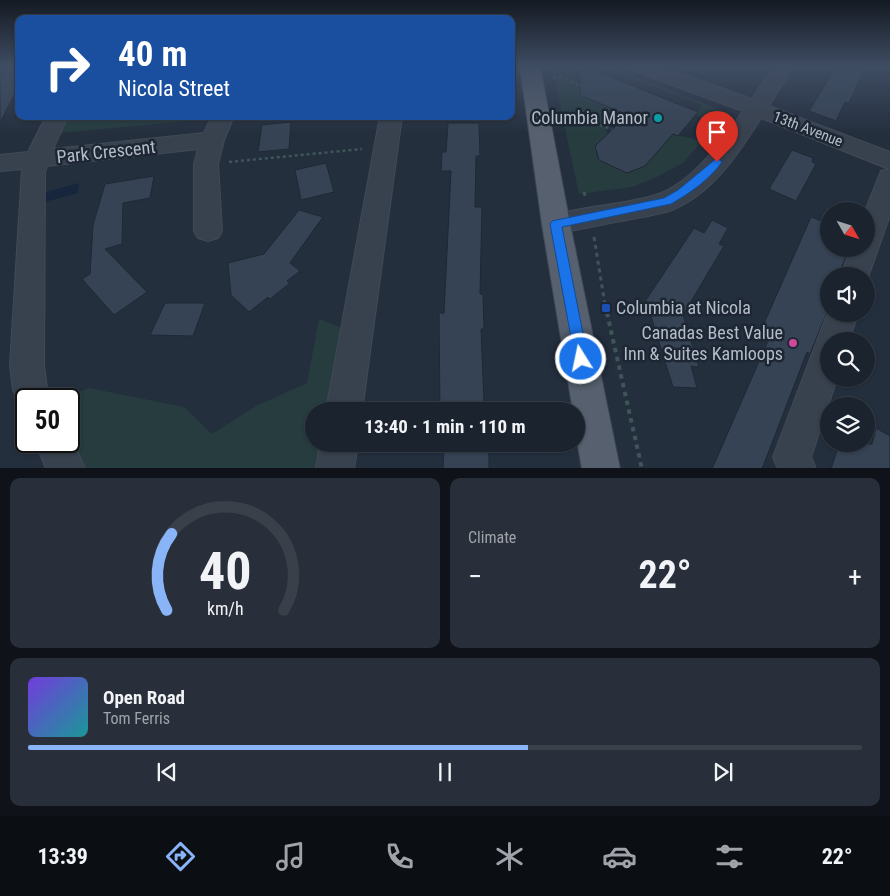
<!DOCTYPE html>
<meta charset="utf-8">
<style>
body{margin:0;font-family:"Roboto Condensed",sans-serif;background:#282f3a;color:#f1f3f6;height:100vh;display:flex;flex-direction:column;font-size:19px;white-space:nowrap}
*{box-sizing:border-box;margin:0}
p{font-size:16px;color:#a0a4aa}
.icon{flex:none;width:28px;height:28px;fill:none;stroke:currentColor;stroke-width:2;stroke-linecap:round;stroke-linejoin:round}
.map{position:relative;height:468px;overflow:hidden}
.panel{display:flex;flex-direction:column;gap:10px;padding:10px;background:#0f1319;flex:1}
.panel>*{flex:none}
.banner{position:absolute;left:15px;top:15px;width:500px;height:105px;border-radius:10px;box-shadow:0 1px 4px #0004,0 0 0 1px #39404a;background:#1a4fa0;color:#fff;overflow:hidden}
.needle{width:32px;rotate:129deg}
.fabs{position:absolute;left:820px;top:202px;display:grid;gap:10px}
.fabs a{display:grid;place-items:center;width:55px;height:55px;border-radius:50%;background:#1b232e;box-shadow:0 1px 4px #0004,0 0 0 1px #39404a;font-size:25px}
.speed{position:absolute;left:15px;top:388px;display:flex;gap:10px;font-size:25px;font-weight:700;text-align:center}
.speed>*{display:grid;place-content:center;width:65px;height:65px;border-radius:50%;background:#1b232e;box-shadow:0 1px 4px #0004,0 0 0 1px #39404a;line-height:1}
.speed .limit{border:2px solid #111;border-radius:8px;background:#fff;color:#111}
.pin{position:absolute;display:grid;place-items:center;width:42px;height:42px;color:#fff;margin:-51px -21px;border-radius:50% 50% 50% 0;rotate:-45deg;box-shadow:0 0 5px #0007}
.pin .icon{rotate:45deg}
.me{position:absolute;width:55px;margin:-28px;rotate:350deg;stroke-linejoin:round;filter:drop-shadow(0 0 4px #0008)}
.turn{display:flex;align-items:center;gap:18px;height:105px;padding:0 20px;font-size:22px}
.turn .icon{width:65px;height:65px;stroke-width:2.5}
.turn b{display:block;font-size:35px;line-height:42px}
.big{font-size:38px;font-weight:700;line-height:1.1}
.panel .widget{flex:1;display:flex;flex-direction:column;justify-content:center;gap:8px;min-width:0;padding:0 18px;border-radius:10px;background:#282f3a}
.panel .dial{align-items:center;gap:0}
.dial svg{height:130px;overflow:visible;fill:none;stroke:#39404a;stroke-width:7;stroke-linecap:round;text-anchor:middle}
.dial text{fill:#f1f3f6;stroke:none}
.song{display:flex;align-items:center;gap:15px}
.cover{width:60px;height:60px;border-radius:8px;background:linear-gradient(135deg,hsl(260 70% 55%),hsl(180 70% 35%))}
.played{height:5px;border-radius:2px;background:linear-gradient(90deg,#8ab4f8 60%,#39404a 60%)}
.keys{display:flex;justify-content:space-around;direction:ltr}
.heat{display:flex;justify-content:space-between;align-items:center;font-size:28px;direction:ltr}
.panel .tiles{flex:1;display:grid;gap:10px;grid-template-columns:1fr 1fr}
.widget:last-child{grid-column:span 2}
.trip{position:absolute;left:305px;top:402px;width:280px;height:50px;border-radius:25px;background:#1b232e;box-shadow:0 1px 4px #0004,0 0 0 1px #39404a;font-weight:700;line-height:50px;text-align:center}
.tab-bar{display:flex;height:80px;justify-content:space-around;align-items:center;background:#0b0e12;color:#a0a4aa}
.tab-bar .icon{width:35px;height:35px}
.tab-bar .active{color:#8ab4f8}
.tab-bar b{font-size:22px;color:#f1f3f6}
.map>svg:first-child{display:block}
</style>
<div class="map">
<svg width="890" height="469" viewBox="0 0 890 469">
<rect width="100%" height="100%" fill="#242f3e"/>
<!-- green -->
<path fill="#263c3f" d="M 552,67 L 578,67 L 575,70 L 576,78 L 580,80 L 577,83 L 580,90 L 626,114 L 614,126 L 610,125 L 605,131 L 608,133 L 595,146 L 600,160 L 627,173 L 645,166 L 673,134 L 702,141 L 683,163 L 655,178 L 632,187 L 579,194 Z
M 602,67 L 609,67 L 729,113 L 717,120 L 695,115 L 702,105 Z
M 65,116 L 196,116 L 193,120 L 188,121 L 61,133 L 59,133 Z
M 319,319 L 349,331 L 335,411 L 314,411 L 314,444 L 330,444 L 326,468 L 84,468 L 69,435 L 69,399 L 61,399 L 89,388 L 184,407 L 212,434 L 256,406 L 307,383 Z"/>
<!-- water -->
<path fill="#17263c" d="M 79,183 L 78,193 L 41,203 L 42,193 Z"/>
<!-- building -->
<path fill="#364354" stroke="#1f2835" d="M 5,67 L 19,67 L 19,85 L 0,123 L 0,73 Z
M 579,67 L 585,67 L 698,112 L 678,136 L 673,134 L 645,166 L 627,173 L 599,160 L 595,146 L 627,115 L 580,95 Z
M 836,67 L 866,67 L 849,103 L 845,102 L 836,121 L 809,111 Z
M 291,122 L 289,149 L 258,152 L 262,125 Z
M 448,123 L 479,123 L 480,156 L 476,156 L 475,207 L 482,207 L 480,294 L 483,294 L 484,329 L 481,329 L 484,402 L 472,402 L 472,411 L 440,411 L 439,313 L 444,313 L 451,171 L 441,171 L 442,152 L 446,152 Z
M 792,150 L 813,158 L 812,162 L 816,164 L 796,201 L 769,189 Z
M 326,163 L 334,192 L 301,200 L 295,170 Z
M 154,176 L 150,198 L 123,203 L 122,244 L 105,249 L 147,292 L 114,315 L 82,279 L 90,274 L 93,225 L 105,184 Z
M 299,210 L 323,217 L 290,263 L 300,271 L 287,281 L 290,283 L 270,299 L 268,297 L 249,312 L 231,295 L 228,263 L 264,254 Z
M 811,217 L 829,224 L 829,249 L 849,249 L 838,276 L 829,276 L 829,307 L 810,354 L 807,352 L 762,469 L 712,469 L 771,334 L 762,328 Z
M 712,220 L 728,228 L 719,244 L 724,246 L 683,315 L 699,367 L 691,366 L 697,388 L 673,387 L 646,300 L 694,228 L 704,233 Z
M 165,303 L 205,303 L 193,336 L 150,335 Z
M 876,428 L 890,436 L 890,469 L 831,469 L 839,444 L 872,444 Z
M 444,444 L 489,444 L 489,469 L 443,469 Z"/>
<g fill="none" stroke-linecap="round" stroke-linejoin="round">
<defs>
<path id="minor" d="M 631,67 L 661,67 L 752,99 L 773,67 L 793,67 L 769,106 L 890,152 L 890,215 L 866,283 L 866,276 L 840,276 L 851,249 L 866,249 L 866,211 L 865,211 L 881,171 L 889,169 L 761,118 C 739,153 712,194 672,210 C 657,215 642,217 627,220 C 603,224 580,229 556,234 L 546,231 L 542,224 L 546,217 C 581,206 618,206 652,196 C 689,187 723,141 743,111 L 634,71 Z
M 46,116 L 68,116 L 53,149 L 204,133 L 212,116 L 234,116 L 224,140 L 218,164 L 222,231 L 218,238 L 208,241 L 198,238 L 194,231 L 194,164 L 198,149 L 47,166 L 45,172 L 44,365 L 47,389 L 51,399 L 26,399 L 26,413 L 22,411 L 13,390 L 10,365 L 22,169 L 0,171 L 0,155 L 28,152 Z
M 380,116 L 402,116 L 362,411 L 326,411 Z
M 829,309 L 829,314 L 858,314 L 849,341 L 829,341 L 829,379 L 837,379 L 811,457 L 816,469 L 778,469 L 773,457 Z
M 69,433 L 85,469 L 46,469 L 35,441 L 69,441 Z
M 320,444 L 358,444 L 354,469 L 316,469 Z"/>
<path id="major" d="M 520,67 L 540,67 L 570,224 L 620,469 L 582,469 L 576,434 L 576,411 L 573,411 L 542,224 Z"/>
</defs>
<!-- minor casing -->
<use href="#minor" stroke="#414a57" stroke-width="2"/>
<!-- major casing -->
<use href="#major" stroke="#414a57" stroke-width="2"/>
<!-- path-far2 -->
<path stroke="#3f5557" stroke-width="2.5" stroke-dasharray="3 3" stroke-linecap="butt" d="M 553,78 L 562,78 L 580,86 L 582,85
M 559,117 L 576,118 L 612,129
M 229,162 L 362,149"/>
<!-- path-far1 -->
<path stroke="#3f5557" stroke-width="3" stroke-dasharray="4 4" stroke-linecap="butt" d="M 584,192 L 586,199
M 594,237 L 605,305"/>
<!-- path -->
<path stroke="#3f5557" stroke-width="4" stroke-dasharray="4.5 4.5" stroke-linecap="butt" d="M 605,304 L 642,469"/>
<!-- minor -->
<use href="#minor" fill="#38414e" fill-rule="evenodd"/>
<!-- major -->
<use href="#major" fill="#56606e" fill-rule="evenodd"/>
</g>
<!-- sky -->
<linearGradient id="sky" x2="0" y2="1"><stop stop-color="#141a22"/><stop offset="0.5" stop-color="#3f4d63"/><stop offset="1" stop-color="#3f4d63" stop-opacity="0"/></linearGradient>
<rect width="890" height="133" fill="url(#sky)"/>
<!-- route -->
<path fill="#1a73e8" stroke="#114b97" d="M 717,158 L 722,162 C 709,180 690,193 671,204 L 562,227 L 588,359 L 585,364 L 581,366 L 576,364 L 550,224 L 552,221 L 664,198 L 678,190 Z"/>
<!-- markers -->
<circle fill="#0f9aa8" stroke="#1d2633" stroke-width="2" cx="658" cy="118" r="5"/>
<rect fill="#1a4fb4" stroke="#1d2633" stroke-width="2" x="601" y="303" width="10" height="10" rx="2.5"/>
<circle fill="#d1479c" stroke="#1d2633" stroke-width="2" cx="793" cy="343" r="5"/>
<g text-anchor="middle" stroke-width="5" stroke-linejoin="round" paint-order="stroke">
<!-- far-street labels -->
<g font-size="15" fill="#b4bcc9" stroke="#1d2633">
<text transform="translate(808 129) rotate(21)" y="5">13th Avenue</text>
</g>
<!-- poi labels -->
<g font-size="18" fill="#b4bcc9" stroke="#1d2633" text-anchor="end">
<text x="648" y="124">Columbia Manor</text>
<text x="616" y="314" text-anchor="start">Columbia at Nicola</text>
<text x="783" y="339">Canadas Best Value<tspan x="783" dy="21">Inn &amp; Suites Kamloops</tspan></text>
</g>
<!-- street labels -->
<g font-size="18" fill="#b4bcc9" stroke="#1d2633">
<text transform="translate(106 152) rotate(-6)" y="6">Park Crescent</text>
</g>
</g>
</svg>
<div class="fabs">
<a><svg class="needle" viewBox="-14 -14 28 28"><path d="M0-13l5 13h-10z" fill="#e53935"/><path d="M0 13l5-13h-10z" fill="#a0a4aa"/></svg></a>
<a><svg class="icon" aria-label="sound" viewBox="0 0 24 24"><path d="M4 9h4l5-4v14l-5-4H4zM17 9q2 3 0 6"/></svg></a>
<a><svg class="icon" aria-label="search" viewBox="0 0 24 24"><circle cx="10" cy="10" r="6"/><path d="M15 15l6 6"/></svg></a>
<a><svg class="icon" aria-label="layers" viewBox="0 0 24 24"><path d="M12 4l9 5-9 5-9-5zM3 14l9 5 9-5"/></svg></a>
</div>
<div class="speed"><div class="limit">50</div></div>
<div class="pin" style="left:717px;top:162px;background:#d93025"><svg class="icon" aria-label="arrive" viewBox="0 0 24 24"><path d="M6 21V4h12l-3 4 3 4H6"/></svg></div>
<svg class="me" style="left:581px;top:359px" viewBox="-20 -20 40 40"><circle r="17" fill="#1a73e8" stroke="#fff" stroke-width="3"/><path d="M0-11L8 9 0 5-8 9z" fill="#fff"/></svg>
<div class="trip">13:40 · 1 min · 110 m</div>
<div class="banner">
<div class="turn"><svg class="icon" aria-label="right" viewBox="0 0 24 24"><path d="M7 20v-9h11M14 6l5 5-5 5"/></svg><div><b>40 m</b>Nicola Street</div></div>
</div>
</div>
<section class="panel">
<div class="tiles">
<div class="widget dial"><svg viewBox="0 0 100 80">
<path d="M14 69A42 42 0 1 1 86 69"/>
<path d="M14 69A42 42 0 0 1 17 22" stroke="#8ab4f8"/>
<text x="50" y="56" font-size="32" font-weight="700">40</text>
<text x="50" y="72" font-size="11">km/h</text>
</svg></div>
<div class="widget"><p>Climate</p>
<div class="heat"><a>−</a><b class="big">22°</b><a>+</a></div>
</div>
<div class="widget">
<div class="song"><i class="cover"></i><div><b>Open Road</b><p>Tom Ferris</p></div></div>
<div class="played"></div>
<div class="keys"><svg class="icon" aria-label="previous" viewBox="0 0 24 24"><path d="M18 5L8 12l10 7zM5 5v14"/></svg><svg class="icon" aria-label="pause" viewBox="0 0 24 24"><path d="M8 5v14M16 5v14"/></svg><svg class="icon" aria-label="next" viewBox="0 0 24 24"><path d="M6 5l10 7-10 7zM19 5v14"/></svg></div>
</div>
</div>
</section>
<nav class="tab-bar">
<b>13:39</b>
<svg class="icon active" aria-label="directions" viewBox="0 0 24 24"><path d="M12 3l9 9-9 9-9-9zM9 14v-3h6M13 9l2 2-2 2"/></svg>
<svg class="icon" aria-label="music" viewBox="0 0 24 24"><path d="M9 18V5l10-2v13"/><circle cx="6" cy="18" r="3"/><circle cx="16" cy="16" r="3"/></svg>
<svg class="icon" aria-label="phone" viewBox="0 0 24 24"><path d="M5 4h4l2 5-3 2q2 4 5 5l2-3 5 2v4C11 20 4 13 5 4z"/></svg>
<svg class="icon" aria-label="climate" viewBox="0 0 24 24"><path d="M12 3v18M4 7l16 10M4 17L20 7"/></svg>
<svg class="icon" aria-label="car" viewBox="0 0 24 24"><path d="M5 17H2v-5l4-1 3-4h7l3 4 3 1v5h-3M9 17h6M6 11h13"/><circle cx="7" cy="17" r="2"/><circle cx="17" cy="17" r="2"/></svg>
<svg class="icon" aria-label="filters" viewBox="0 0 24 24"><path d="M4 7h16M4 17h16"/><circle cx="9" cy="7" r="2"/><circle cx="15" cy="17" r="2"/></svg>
<b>22°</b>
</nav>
